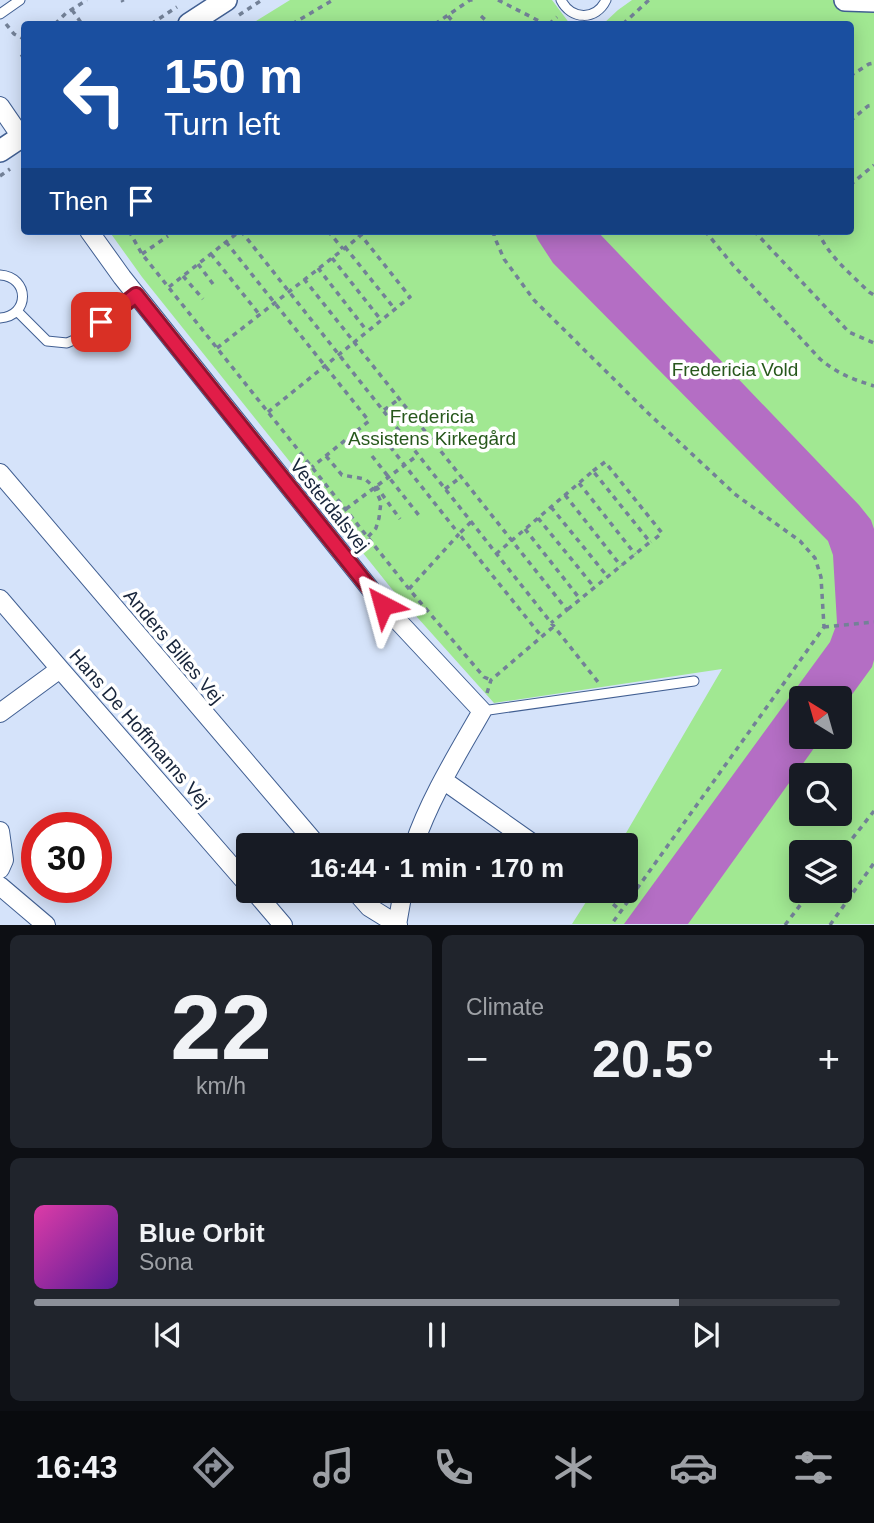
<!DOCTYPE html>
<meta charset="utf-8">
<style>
body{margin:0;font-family:Helvetica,sans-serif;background:#20242c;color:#f1f3f6;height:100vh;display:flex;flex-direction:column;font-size:26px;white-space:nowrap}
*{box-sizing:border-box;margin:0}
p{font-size:23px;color:#9ea1a6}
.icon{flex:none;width:38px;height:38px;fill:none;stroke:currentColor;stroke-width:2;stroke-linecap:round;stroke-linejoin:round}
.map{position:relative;height:925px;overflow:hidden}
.side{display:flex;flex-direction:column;gap:10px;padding:10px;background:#0d0f14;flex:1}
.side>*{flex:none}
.hud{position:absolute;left:21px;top:21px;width:833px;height:214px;border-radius:7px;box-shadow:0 4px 18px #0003;background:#1a4fa0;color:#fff;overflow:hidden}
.needle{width:46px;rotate:323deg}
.fabs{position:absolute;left:789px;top:686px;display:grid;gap:14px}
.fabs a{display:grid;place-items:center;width:63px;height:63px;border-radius:7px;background:#171b24;box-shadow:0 4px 18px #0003;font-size:35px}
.speed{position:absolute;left:21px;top:812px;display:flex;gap:14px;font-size:35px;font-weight:700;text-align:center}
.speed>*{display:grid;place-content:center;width:91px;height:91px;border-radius:50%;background:#171b24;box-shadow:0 4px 18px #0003;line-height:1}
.speed .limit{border:10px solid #d22;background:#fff;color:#111}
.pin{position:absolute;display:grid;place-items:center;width:60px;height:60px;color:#fff;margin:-30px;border-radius:14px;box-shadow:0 4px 10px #0006}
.me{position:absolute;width:77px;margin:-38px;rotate:321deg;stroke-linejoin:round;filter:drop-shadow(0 0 5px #0008)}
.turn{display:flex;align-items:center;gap:24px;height:147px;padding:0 28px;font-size:32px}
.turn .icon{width:91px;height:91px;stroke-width:2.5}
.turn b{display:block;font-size:49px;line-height:60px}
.then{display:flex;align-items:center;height:66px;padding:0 28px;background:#0003;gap:14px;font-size:26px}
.big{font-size:52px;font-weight:600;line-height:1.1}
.side .card{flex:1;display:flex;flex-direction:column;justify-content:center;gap:10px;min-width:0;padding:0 24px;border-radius:10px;background:#20242c}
.side .dial{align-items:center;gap:0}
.dial b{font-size:91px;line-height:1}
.song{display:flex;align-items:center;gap:21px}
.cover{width:84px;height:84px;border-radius:10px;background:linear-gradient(135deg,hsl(320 70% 55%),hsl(270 70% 35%))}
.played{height:7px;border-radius:4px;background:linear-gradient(90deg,#8c9099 80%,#363941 80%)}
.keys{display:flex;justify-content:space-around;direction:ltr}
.heat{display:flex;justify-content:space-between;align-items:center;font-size:38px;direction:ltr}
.side .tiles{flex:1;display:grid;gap:10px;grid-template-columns:1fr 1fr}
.card:last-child{grid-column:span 2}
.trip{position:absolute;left:236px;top:833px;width:402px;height:70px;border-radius:7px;background:#171b24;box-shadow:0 4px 18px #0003;font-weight:600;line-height:70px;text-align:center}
.tab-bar{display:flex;height:112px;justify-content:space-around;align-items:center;background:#090b0e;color:#9ea1a6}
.tab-bar .icon{width:49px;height:49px}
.tab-bar .current{color:#8c9099}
.tab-bar b{font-size:32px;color:#f1f3f6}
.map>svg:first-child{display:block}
</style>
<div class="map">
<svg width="874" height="925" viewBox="0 0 874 925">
<rect width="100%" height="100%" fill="#d5e3fa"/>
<!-- green -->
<path fill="#a1e892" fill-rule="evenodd" d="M 290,0 L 552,0 L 570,24 L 251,24 Z
M 632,0 L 874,0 L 874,924 L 572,924 L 593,891 L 626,891 L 626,845 L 619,845 L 722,669 L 494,703 L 391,588 L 142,277 L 109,231 L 850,231 L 850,24 L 603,24 L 618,10 ZM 802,698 L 840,698 L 840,737 L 802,737 ZM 802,775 L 840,775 L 840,814 L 802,814 ZM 802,852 L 840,852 L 840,891 L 802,891 Z"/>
<!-- water -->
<path fill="#b46ec4" d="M 534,231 L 597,231 L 859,505 L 871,520 L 874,529 L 874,660 L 872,667 L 840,711 L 840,698 L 802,698 L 802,737 L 822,737 L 688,924 L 624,924 L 830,642 L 837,623 L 833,555 L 828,541 L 553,263 L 538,240 Z"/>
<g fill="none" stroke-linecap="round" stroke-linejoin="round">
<defs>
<path id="service" d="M 561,0 C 571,20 596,21 606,0
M 0,14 L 20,0
M 0,275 C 30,277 30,316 0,318
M 17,311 L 47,341 L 67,343 L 83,336 L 136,295
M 482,711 L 694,681"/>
<path id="minor" d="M 0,106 L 24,141
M 89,231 L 122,277 L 383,605 L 482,711 C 457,755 430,798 414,845
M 0,473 L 317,845
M 0,599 L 60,669 L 248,885
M 0,713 L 60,669
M 443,780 L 535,845
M 0,831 L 4,860 L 0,869
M 0,886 L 46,925
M 254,891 L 283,925
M 355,891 L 369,907 L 398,925
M 397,925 L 403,891"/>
<path id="tertiary" d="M 845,0 L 874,1
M 189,24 L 226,0
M 0,151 L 24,135"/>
</defs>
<!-- service casing -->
<use href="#service" stroke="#415f92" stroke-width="11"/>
<!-- minor casing -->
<use href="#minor" stroke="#415f92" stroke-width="20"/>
<!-- tertiary casing -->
<use href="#tertiary" stroke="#415f92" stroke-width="24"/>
<!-- path -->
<path stroke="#738197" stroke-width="3.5" stroke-dasharray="5 5" stroke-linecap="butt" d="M 122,0 L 123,2
M 498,0 L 545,24
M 72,10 L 82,24
M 239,15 L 262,0
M 448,16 L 455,24
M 481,16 L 490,24
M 6,24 L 14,34 L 24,39
M 55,24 L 66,13 L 87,0
M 151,24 L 177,7
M 292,24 L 333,0
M 435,24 L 470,0 L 477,0
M 549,24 L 557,17
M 623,24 L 649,0
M 24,45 L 21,54 L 24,59
M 850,76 L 869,64 L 874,63
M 850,121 L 868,106 L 874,105
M 0,176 L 10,169
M 850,185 L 874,165
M 129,231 L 142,254 L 409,589 L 484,677 L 491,680
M 241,231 L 598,682
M 328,231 L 343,249
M 494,231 L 494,236 L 504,259 L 534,300 L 648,413 L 736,495 L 800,541 L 815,558 L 821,577 L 824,627 L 611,925
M 705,231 L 733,265 L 820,359 C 838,374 852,379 874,386
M 754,231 L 849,332 L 874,343
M 818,231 C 828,256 850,273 869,292 L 874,295
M 226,242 L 369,421 L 312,467
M 345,247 L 394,308
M 142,254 L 168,236
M 211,254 L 259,314
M 332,258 L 381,320
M 198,264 L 216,288
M 318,268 L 367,331
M 183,276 L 203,299
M 304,279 L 567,610 L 551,623
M 169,287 L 240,231
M 217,348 L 359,237 L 361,231
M 384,410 L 399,399
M 268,412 L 410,297 L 360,234
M 384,439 L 455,529
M 326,456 L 342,475 L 365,479 L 374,487 L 381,502 L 379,518 L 376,528 L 368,537
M 372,456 L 421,518
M 593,471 L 605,462 L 662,533 L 651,542
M 579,483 L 635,554
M 376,486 L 400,519
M 445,489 L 461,477
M 565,495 L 621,566
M 551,507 L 607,576
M 346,509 L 418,455
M 538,518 L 594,587
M 471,522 L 459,534 L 542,637
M 525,529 L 580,599
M 496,554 L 593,471 L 650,542 L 567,610
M 409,589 L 459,534
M 824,627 L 874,622
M 487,693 L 491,680 L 553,627
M 840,854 L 874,811
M 598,891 L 621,911
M 785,925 L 811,891
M 830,925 L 874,863"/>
<!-- service -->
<use href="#service" stroke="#fff" stroke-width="9"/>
<!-- minor -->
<use href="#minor" stroke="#fff" stroke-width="18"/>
<!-- tertiary -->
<use href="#tertiary" stroke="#fff" stroke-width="21"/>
</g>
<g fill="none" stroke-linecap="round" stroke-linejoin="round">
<defs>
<path id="route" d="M 101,322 L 136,295 L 383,605"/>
</defs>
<!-- route casing -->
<use href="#route" stroke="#92132f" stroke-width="18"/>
<!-- route -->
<use href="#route" stroke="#e11d48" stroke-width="12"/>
</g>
<g text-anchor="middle" stroke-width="7" stroke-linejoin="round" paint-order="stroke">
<!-- park labels -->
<g font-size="19" fill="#27581c" stroke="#fff">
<text x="735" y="376">Fredericia Vold</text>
<text x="432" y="423">Fredericia<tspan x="432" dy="22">Assistens Kirkegård</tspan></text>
</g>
<!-- street labels -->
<g font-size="19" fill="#17243a" stroke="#fff">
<text transform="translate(330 505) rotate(51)" y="7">Vesterdalsvej</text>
<text transform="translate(174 646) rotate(50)" y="7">Anders Billes Vej</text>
<text transform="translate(140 728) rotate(49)" y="7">Hans De Hoffmanns Vej</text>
</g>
</g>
</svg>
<div class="fabs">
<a><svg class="needle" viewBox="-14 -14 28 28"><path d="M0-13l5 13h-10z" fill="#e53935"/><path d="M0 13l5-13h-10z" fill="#9ea1a6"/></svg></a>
<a><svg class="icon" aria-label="search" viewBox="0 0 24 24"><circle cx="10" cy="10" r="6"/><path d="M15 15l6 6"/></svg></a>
<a><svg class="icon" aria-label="layers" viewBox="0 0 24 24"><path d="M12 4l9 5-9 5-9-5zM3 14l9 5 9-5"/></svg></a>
</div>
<div class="speed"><div class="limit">30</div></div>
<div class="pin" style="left:101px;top:322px;background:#d93025"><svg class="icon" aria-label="arrive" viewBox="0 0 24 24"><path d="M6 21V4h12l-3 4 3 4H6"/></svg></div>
<svg class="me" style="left:383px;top:605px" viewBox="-20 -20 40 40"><path d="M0-17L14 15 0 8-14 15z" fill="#e11d48" stroke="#fff" stroke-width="4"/></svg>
<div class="trip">16:44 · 1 min · 170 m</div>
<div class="hud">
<div class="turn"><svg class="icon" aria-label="left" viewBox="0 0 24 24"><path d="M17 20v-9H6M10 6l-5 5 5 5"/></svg><div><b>150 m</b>Turn left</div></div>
<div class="then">Then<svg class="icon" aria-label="arrive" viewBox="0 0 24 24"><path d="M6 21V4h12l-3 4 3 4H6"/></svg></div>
</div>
</div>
<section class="side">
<div class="tiles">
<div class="card dial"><b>22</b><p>km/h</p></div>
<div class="card"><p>Climate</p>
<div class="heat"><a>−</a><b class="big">20.5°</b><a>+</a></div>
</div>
<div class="card">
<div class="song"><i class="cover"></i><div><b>Blue Orbit</b><p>Sona</p></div></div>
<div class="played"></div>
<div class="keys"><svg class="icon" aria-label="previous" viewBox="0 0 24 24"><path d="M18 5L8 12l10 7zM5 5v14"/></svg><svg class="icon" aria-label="pause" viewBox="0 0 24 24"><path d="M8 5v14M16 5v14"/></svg><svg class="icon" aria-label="next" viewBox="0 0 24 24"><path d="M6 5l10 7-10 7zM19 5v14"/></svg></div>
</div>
</div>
</section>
<nav class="tab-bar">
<b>16:43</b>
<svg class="icon current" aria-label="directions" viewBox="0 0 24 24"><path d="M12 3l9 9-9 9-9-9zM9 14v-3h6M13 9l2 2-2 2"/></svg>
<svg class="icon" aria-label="music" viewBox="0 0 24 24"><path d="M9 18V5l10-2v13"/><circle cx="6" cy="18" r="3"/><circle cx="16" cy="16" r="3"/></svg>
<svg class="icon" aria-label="phone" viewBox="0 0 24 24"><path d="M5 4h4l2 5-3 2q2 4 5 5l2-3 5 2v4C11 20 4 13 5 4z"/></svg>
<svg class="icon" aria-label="climate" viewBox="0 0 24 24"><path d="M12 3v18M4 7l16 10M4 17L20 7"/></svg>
<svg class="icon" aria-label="car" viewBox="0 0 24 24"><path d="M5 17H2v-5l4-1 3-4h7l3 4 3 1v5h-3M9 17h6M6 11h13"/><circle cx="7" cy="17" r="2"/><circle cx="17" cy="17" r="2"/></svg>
<svg class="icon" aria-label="filters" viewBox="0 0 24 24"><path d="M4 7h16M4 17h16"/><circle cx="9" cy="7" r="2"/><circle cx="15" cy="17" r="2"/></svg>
</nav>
